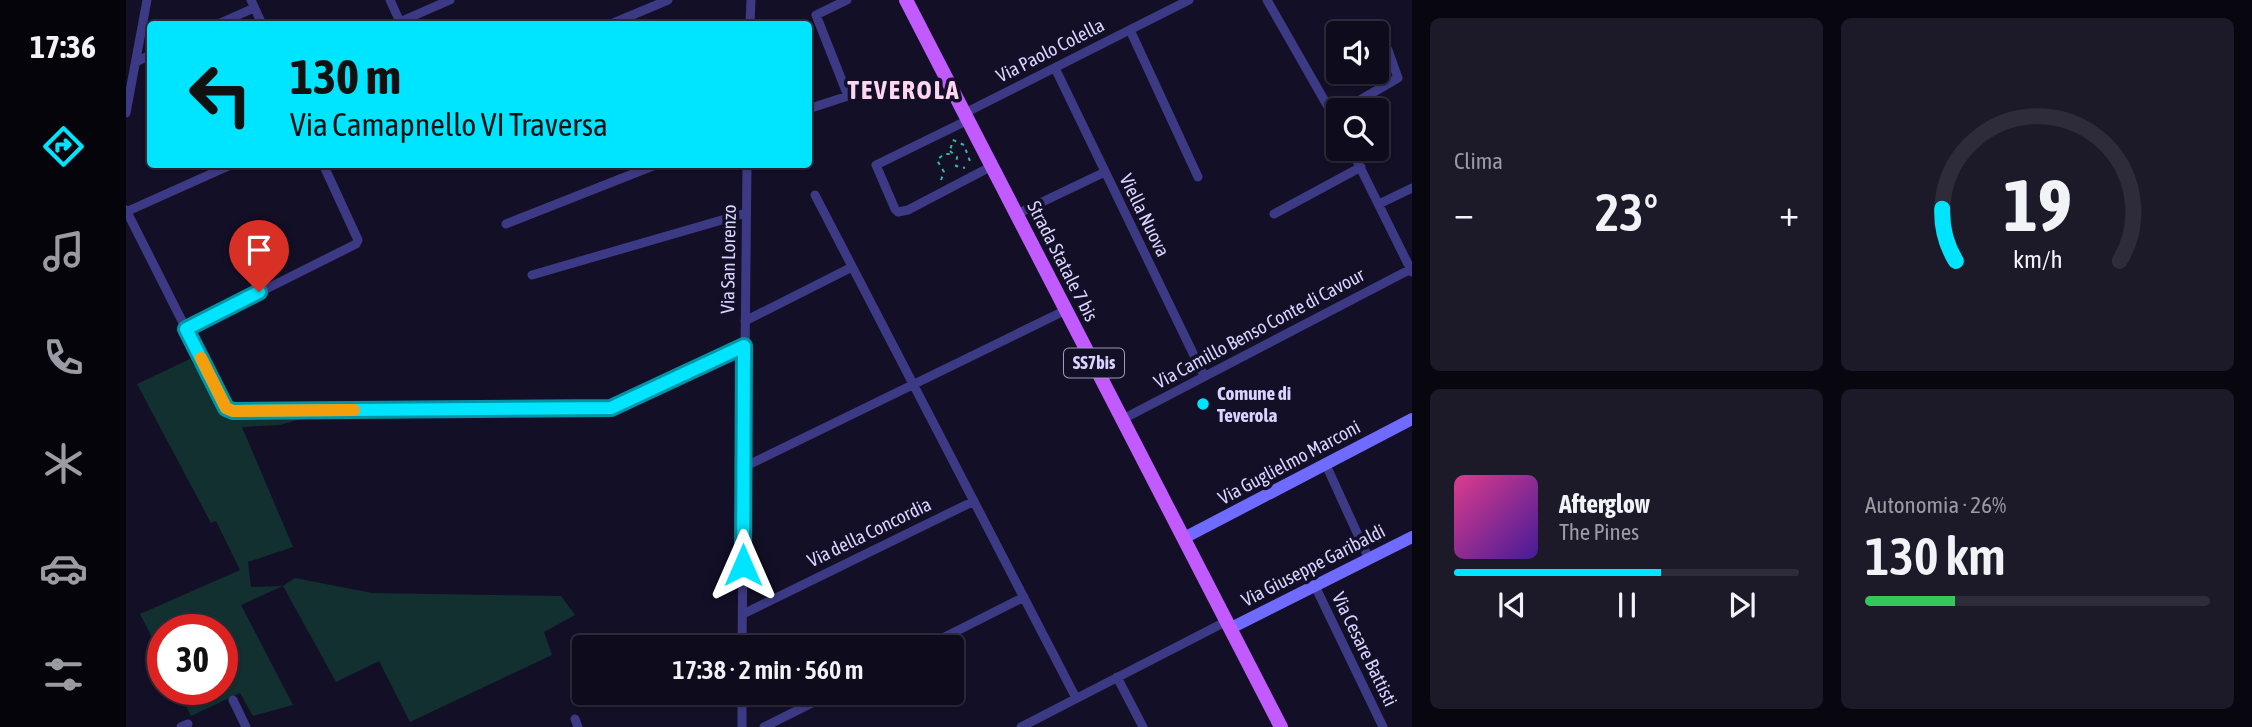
<!DOCTYPE html>
<html lang="it">
<meta charset="utf-8">
<style>
body{margin:0;font-family:"Asap Condensed",sans-serif;background:#1c1929;color:#f1f3f6;height:100vh;display:flex;flex-direction:column;font-size:26px;white-space:nowrap}
*{box-sizing:border-box;margin:0}
p{font-size:23px;color:#9b9ba3}
.icon{flex:none;width:38px;height:38px;fill:none;stroke:currentColor;stroke-width:2;stroke-linecap:round;stroke-linejoin:round}
.map{position:relative;flex:1;overflow:hidden}
.side{display:flex;flex-direction:column;gap:18px;padding:18px;background:#08060f;width:840px}
.side>*{flex:none}
.guide{position:absolute;left:21px;top:21px;width:665px;height:147px;border-radius:7px;box-shadow:0 2px 5px #0004,0 0 0 2px #2e2b3b;background:#00e5ff;color:#111;overflow:hidden}
.fabs{position:absolute;left:1200px;top:21px;display:grid;gap:14px}
.fabs a{display:grid;place-items:center;width:63px;height:63px;border-radius:7px;background:#0e0b1c;box-shadow:0 2px 5px #0004,0 0 0 2px #2e2b3b;font-size:35px}
.speed{position:absolute;left:21px;top:614px;display:flex;gap:14px;font-size:35px;font-weight:700;text-align:center}
.speed>*{display:grid;place-content:center;width:91px;height:91px;border-radius:50%;background:#0e0b1c;box-shadow:0 2px 5px #0004,0 0 0 2px #2e2b3b;line-height:1}
.speed .limit{border:10px solid #d22;background:#fff;color:#111}
.pin{position:absolute;display:grid;place-items:center;width:60px;height:60px;color:#fff;margin:-72px -30px;border-radius:50% 50% 50% 0;rotate:-45deg;box-shadow:0 0 7px #0007}
.pin .icon{rotate:45deg}
.me{position:absolute;width:77px;margin:-38px;rotate:0deg;stroke-linejoin:round;filter:drop-shadow(0 0 5px #0008)}
.turn{display:flex;align-items:center;gap:24px;height:147px;padding:0 28px;font-size:32px}
.turn .icon{width:91px;height:91px;stroke-width:2.5}
.turn b{display:block;font-size:49px;line-height:60px}
.big{font-size:52px;font-weight:600;line-height:1.1}
.side .tile{flex:1;display:flex;flex-direction:column;justify-content:center;gap:10px;min-width:0;padding:0 24px;border-radius:10px;background:#1c1929}
.side .dial{align-items:center;gap:0}
.dial svg{height:182px;overflow:visible;fill:none;stroke:#2e2b3b;stroke-width:7;stroke-linecap:round;text-anchor:middle}
.dial text{fill:#f1f3f6;stroke:none}
.song{display:flex;align-items:center;gap:21px}
.cover{width:84px;height:84px;border-radius:10px;background:linear-gradient(135deg,hsl(330 70% 55%),hsl(260 70% 35%))}
.played{height:7px;border-radius:4px;background:linear-gradient(90deg,#00e5ff 60%,#2e2b3b 60%)}
.keys{display:flex;justify-content:space-around;direction:ltr}
.heat{display:flex;justify-content:space-between;align-items:center;font-size:38px;direction:ltr}
.charge{height:10px;border-radius:5px;background:linear-gradient(90deg,#34c759 26%,#2e2b3b 0)}
.side .tiles{flex:1;display:grid;gap:18px;grid-template-columns:repeat(2,1fr)}
.trip{position:absolute;left:446px;top:635px;width:392px;height:70px;border-radius:7px;background:#0e0b1c;box-shadow:0 2px 5px #0004,0 0 0 2px #2e2b3b;font-weight:600;line-height:70px;text-align:center}
main{display:flex;flex:1;min-height:0}
.tabs{display:flex;flex-direction:column;width:126px;justify-content:space-around;align-items:center;background:#06040b;color:#9b9ba3}
.tabs .icon{width:49px;height:49px}
.tabs .selected{color:#00e5ff}
.tabs b{font-size:32px;color:#f1f3f6}
.map>svg:first-child{display:block}
</style>
<main>
<nav class="tabs">
<b>17:36</b>
<svg class="icon selected" aria-label="directions" viewBox="0 0 24 24"><path d="M12 3l9 9-9 9-9-9zM9 14v-3h6M13 9l2 2-2 2"/></svg>
<svg class="icon" aria-label="music" viewBox="0 0 24 24"><path d="M9 18V5l10-2v13"/><circle cx="6" cy="18" r="3"/><circle cx="16" cy="16" r="3"/></svg>
<svg class="icon" aria-label="phone" viewBox="0 0 24 24"><path d="M5 4h4l2 5-3 2q2 4 5 5l2-3 5 2v4C11 20 4 13 5 4z"/></svg>
<svg class="icon" aria-label="climate" viewBox="0 0 24 24"><path d="M12 3v18M4 7l16 10M4 17L20 7"/></svg>
<svg class="icon" aria-label="car" viewBox="0 0 24 24"><path d="M5 17H2v-5l4-1 3-4h7l3 4 3 1v5h-3M9 17h6M6 11h13"/><circle cx="7" cy="17" r="2"/><circle cx="17" cy="17" r="2"/></svg>
<svg class="icon" aria-label="filters" viewBox="0 0 24 24"><path d="M4 7h16M4 17h16"/><circle cx="9" cy="7" r="2"/><circle cx="15" cy="17" r="2"/></svg>
</nav>
<div class="map">
<svg width="1286" height="727" viewBox="0 0 1286 727">
<rect width="100%" height="100%" fill="#130f26"/>
<!-- green -->
<path fill="#12302f" d="M 64,359 L 68,366 L 82,360 L 110,418 L 178,418 L 154,425 L 116,427 L 167,547 L 122,562 L 125,587 L 157,586 L 169,578 L 246,593 L 435,596 L 449,615 L 418,632 L 426,655 L 284,722 L 253,661 L 210,682 L 157,586 L 115,605 L 167,705 L 127,716 L 114,693 L 65,716 L 52,690 L 96,690 L 96,630 L 37,630 L 37,659 L 14,614 L 114,570 L 90,521 L 85,523 L 11,384 Z"/>
<g fill="none" stroke-linecap="round" stroke-linejoin="round">
<!-- path -->
<path stroke="#2fb8b0" stroke-width="2" stroke-dasharray="3.5 5" stroke-linecap="butt" d="M 827,140 L 838,145 L 845,164
M 824,151 L 831,157 L 830,166 L 839,168
M 815,180 L 818,172 L 811,160 L 818,154 L 823,154 L 827,140"/>
<!-- street -->
<path stroke="#3d3a85" stroke-width="9" d="M 125,0 L 136,24
M 264,0 L 274,22
M 1141,0 L 1213,126
M 92,24 L 128,8
M 269,24 L 324,0
M 485,24 L 542,0
M 624,24 L 625,0
M 1004,30 L 1072,177
M 10,62 L 24,55
M 929,68 L 1078,376
M 682,109 L 722,96 L 690,15 L 721,0
M 1217,110 L 1272,78 L 1262,50
M 0,113 L 21,0
M 839,113 L 1063,0
M 842,120 L 750,165 L 769,209 L 772,212 L 782,210 L 866,166
M 1225,149 L 1286,272
M 689,195 L 950,698
M 1253,204 L 1286,188
M 0,210 L 100,408 L 107,411 L 485,408 L 618,346
M 2,211 L 107,164
M 891,214 L 979,172
M 1148,214 L 1235,167
M 380,224 L 532,164
M 406,275 L 620,213
M 619,321 L 726,267
M 60,329 L 230,244 L 232,240 L 197,164
M 997,419 L 1285,269
M 1200,465 L 1243,559
M 618,467 L 940,310
M 1189,586 L 1257,727
M 617,614 L 848,501
M 616,648 L 621,164
M 797,648 L 898,597
M 991,677 L 1017,727
M 107,700 L 120,727
M 449,719 L 452,727
M 55,727 L 62,724
M 616,727 L 616,693
M 638,727 L 706,693
M 895,727 L 1101,621"/>
<!-- secondary -->
<path stroke="#6f6bff" stroke-width="12" d="M 1058,538 L 1286,419
M 1105,628 L 1286,537"/>
<!-- primary -->
<path stroke="#c25bff" stroke-width="14" d="M 780,0 L 1155,727"/>
</g>
<g fill="none" stroke-linecap="round" stroke-linejoin="round">
<defs>
<path id="route" d="M 133,292 L 60,329 L 100,408 L 107,411 L 485,408 L 618,346 L 617,565"/>
</defs>
<!-- route casing -->
<use href="#route" stroke="#0095a6" stroke-width="18"/>
<!-- route -->
<use href="#route" stroke="#00e5ff" stroke-width="12"/>
<!-- slow -->
<path stroke="#f59e0b" stroke-width="12" d="M 75,358 L 100,408 L 107,411 L 228,410"/>
</g>
<!-- markers -->
<circle fill="#00e5ff" stroke="#130f26" stroke-width="2.5" cx="1077" cy="404" r="7"/>
<g text-anchor="middle" stroke-width="7" stroke-linejoin="round" paint-order="stroke">
<!-- shield labels -->
<rect fill="#130f26" stroke="#9e99be" stroke-width="2" x="938" y="348.5" width="60" height="29" rx="5"/>
<g font-size="18" font-weight="bold" fill="#d9d4ff">
<text x="968" y="369">SS7bis</text>
</g>
<!-- street labels -->
<g font-size="19" fill="#d9d4ff" stroke="#130f26">
<text transform="translate(924 50) rotate(-27)" y="7">Via Paolo Colella</text>
<text transform="translate(1019 215) rotate(64)" y="7">Viella Nuova</text>
<text transform="translate(602 259) rotate(-89)" y="7">Via San Lorenzo</text>
<text transform="translate(937 261) rotate(63)" y="7">Strada Statale 7 bis</text>
<text transform="translate(1133 328) rotate(-28)" y="7">Via Camillo Benso Conte di Cavour</text>
<text transform="translate(1163 462) rotate(-28)" y="7">Via Guglielmo Marconi</text>
<text transform="translate(743 532) rotate(-26)" y="7">Via della Concordia</text>
<text transform="translate(1187 565) rotate(-27)" y="7">Via Giuseppe Garibaldi</text>
<text transform="translate(1239 649) rotate(64)" y="7">Via Cesare Battisti</text>
</g>
<!-- poi labels -->
<g font-size="19" font-weight="bold" fill="#d9d4ff" stroke="#130f26" text-anchor="start">
<text x="1091" y="400">Comune di<tspan x="1091" dy="22">Teverola</tspan></text>
</g>
<!-- district labels -->
<g font-size="26" font-weight="bold" letter-spacing="2" fill="#ffd6f0" stroke="#130f26">
<text x="778" y="99">TEVEROLA</text>
</g>
</g>
</svg>
<div class="fabs">
<a><svg class="icon" aria-label="sound" viewBox="0 0 24 24"><path d="M4 9h4l5-4v14l-5-4H4zM17 9q2 3 0 6"/></svg></a>
<a><svg class="icon" aria-label="search" viewBox="0 0 24 24"><circle cx="10" cy="10" r="6"/><path d="M15 15l6 6"/></svg></a>
</div>
<div class="speed"><div class="limit">30</div></div>
<div class="pin" style="left:133px;top:292px;background:#d93025"><svg class="icon" aria-label="arrive" viewBox="0 0 24 24"><path d="M6 21V4h12l-3 4 3 4H6"/></svg></div>
<svg class="me" style="left:617px;top:565px" viewBox="-20 -20 40 40"><path d="M0-17L14 15 0 8-14 15z" fill="#00e5ff" stroke="#fff" stroke-width="4"/></svg>
<div class="trip">17:38 · 2 min · 560 m</div>
<div class="guide">
<div class="turn"><svg class="icon" aria-label="left" viewBox="0 0 24 24"><path d="M17 20v-9H6M10 6l-5 5 5 5"/></svg><div><b>130 m</b>Via Camapnello VI Traversa</div></div>
</div>
</div>
<section class="side">
<div class="tiles">
<div class="tile"><p>Clima</p>
<div class="heat"><a>−</a><b class="big">23°</b><a>+</a></div>
</div>
<div class="tile dial"><svg viewBox="0 0 100 80">
<path d="M14 69A42 42 0 1 1 86 69"/>
<path d="M14 69A42 42 0 0 1 8 46" stroke="#00e5ff"/>
<text x="50" y="56" font-size="32" font-weight="700">19</text>
<text x="50" y="72" font-size="11">km/h</text>
</svg></div>
<div class="tile">
<div class="song"><i class="cover"></i><div><b>Afterglow</b><p>The Pines</p></div></div>
<div class="played"></div>
<div class="keys"><svg class="icon" aria-label="previous" viewBox="0 0 24 24"><path d="M18 5L8 12l10 7zM5 5v14"/></svg><svg class="icon" aria-label="pause" viewBox="0 0 24 24"><path d="M8 5v14M16 5v14"/></svg><svg class="icon" aria-label="next" viewBox="0 0 24 24"><path d="M6 5l10 7-10 7zM19 5v14"/></svg></div>
</div>
<div class="tile"><p>Autonomia · 26%</p><b class="big">130 km</b><div class="charge"></div></div>
</div>
</section>
</main>
